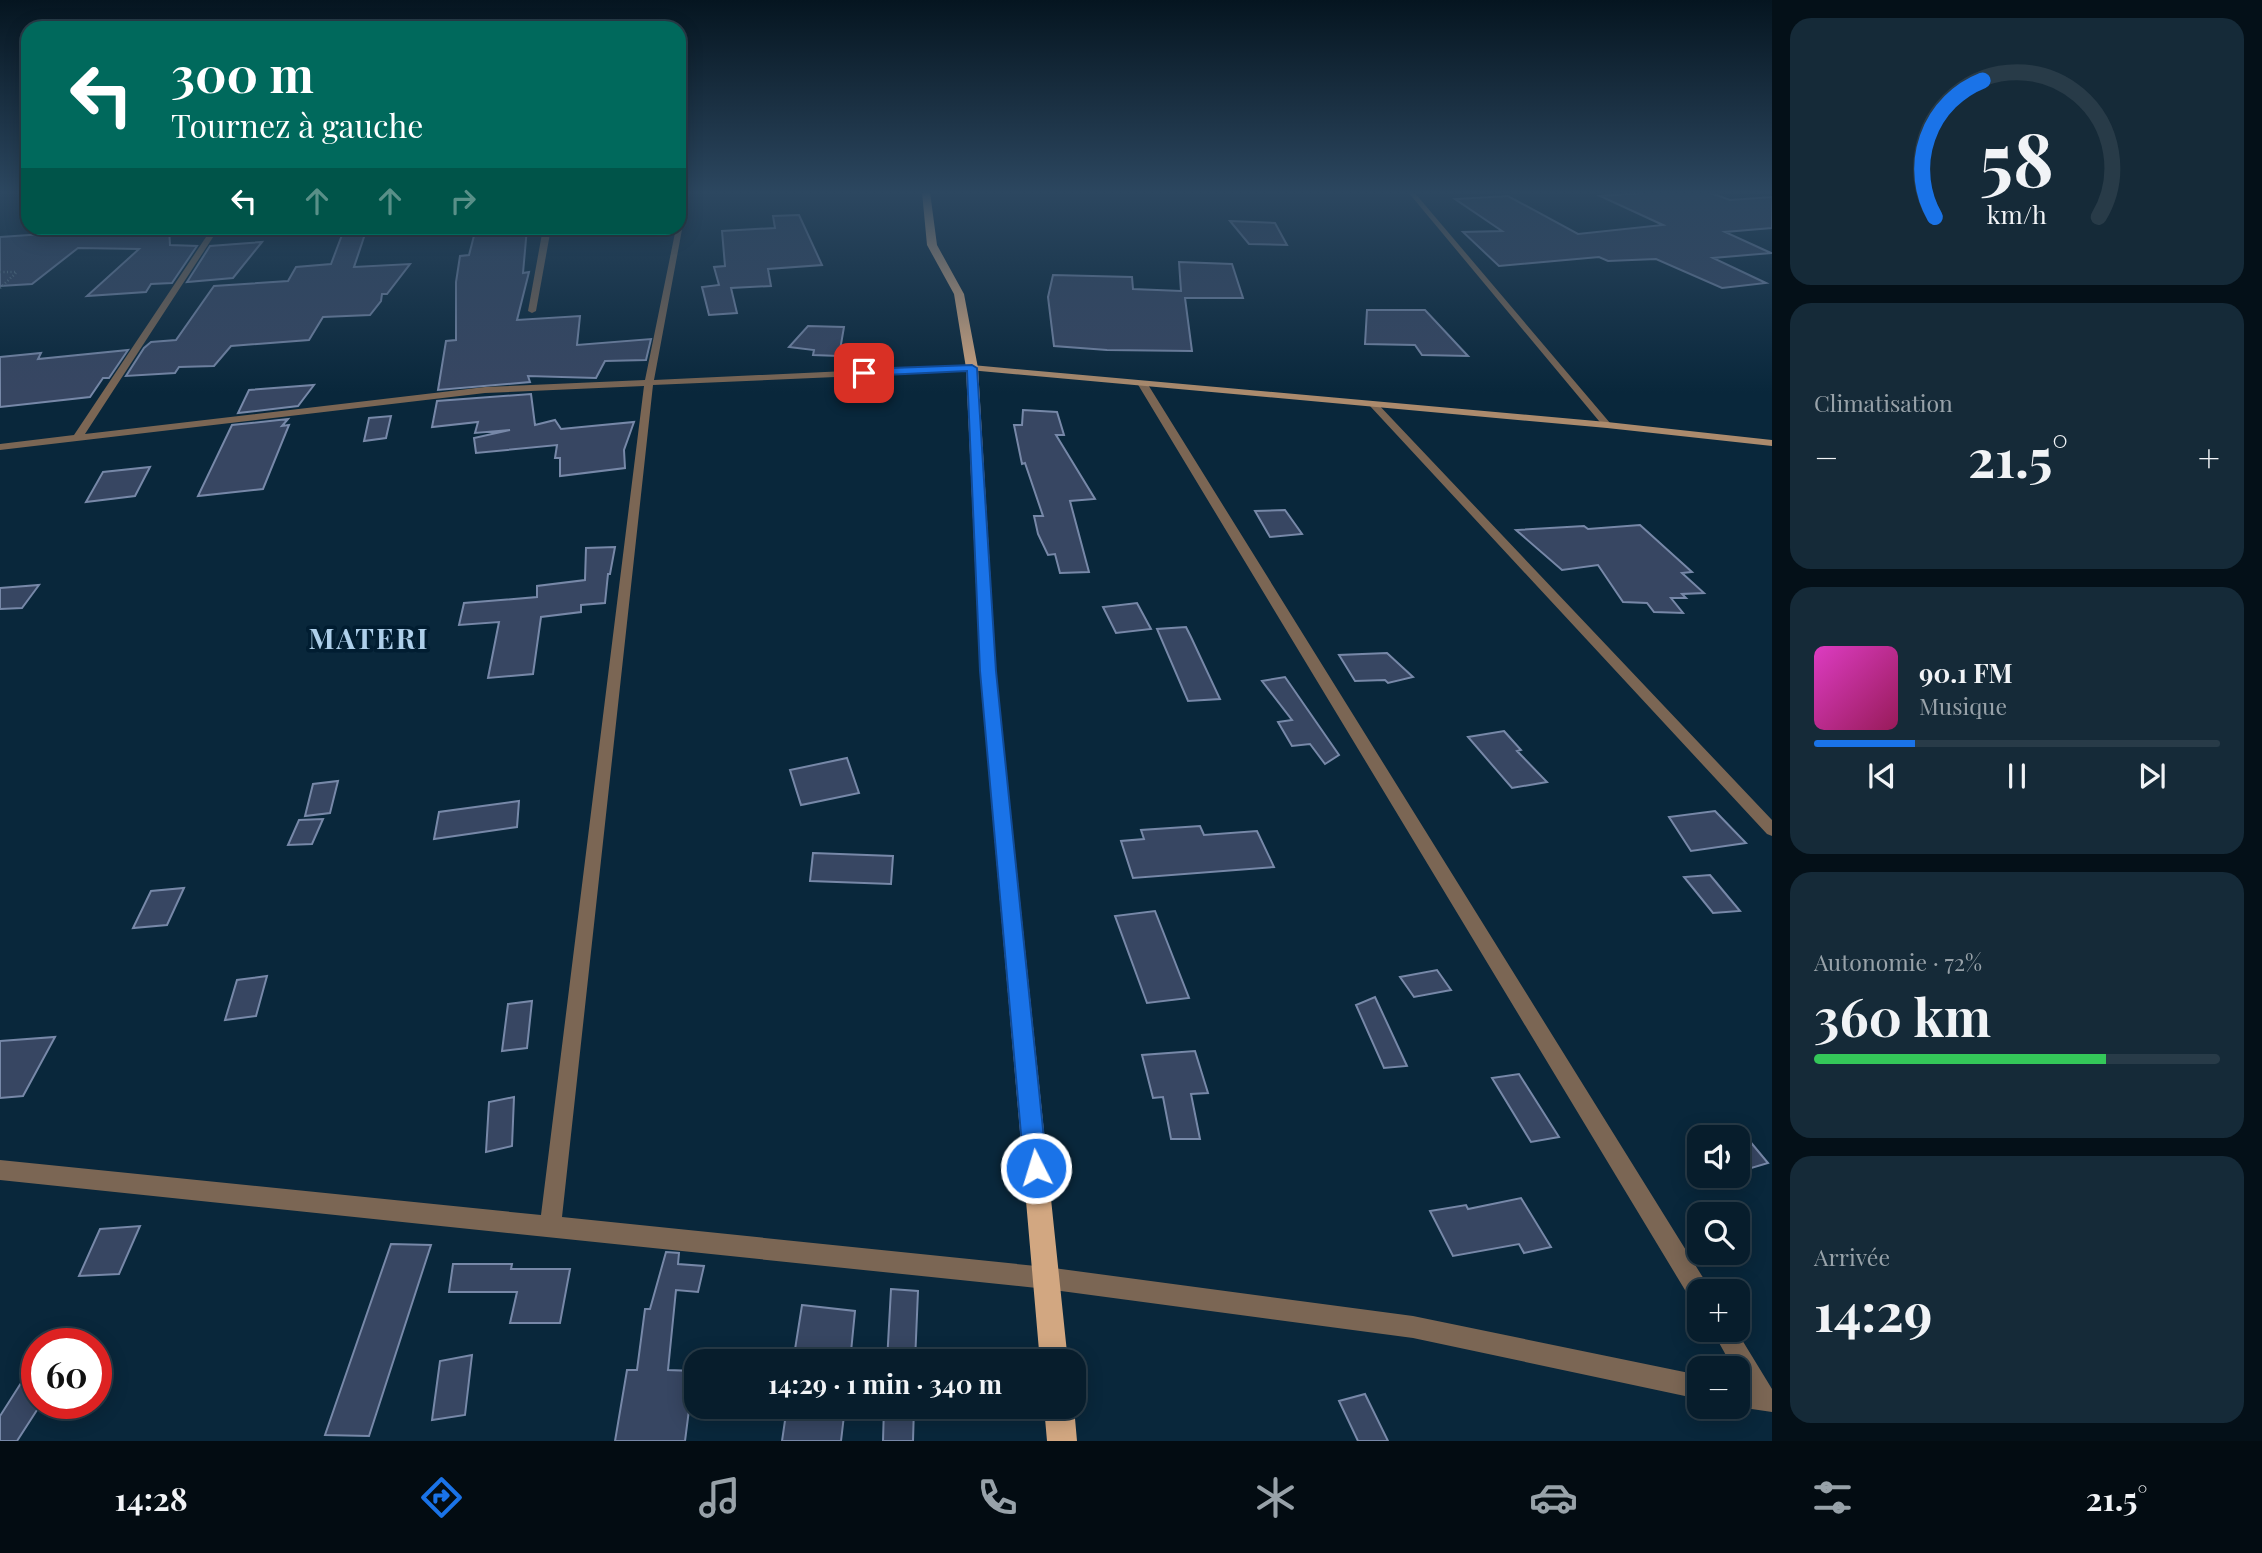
<!DOCTYPE html>
<html lang="fr">
<meta charset="utf-8">
<style>
body{margin:0;font-family:"Playfair Display",serif;background:#152a38;color:#f1f3f6;height:100vh;display:flex;flex-direction:column;font-size:26px;white-space:nowrap}
*{box-sizing:border-box;margin:0}
p{font-size:23px;color:#98a2a9}
.icon{flex:none;width:38px;height:38px;fill:none;stroke:currentColor;stroke-width:2;stroke-linecap:round;stroke-linejoin:round}
.map{position:relative;flex:1;overflow:hidden}
.sheet{display:flex;flex-direction:column;gap:18px;padding:18px;background:#041018;width:490px}
.sheet>*{flex:none}
.top-card{position:absolute;left:21px;top:21px;width:665px;height:214px;border-radius:21px;box-shadow:0 4px 18px #0003,0 0 0 2px #283b48;background:#00695c;color:#fff;overflow:hidden}
.fabs{position:absolute;left:1687px;top:1125px;display:grid;gap:14px}
.fabs a{display:grid;place-items:center;width:63px;height:63px;border-radius:14px;background:#071d2c;box-shadow:0 4px 18px #0003,0 0 0 2px #283b48;font-size:35px}
.speed{position:absolute;left:21px;top:1328px;display:flex;gap:14px;font-size:35px;font-weight:700;text-align:center}
.speed>*{display:grid;place-content:center;width:91px;height:91px;border-radius:50%;background:#071d2c;box-shadow:0 4px 18px #0003,0 0 0 2px #283b48;line-height:1}
.speed .limit{border:10px solid #d22;background:#fff;color:#111}
.pin{position:absolute;display:grid;place-items:center;width:60px;height:60px;color:#fff;margin:-30px;border-radius:14px;box-shadow:0 4px 10px #0006}
.me{position:absolute;width:77px;margin:-38px;rotate:355deg;stroke-linejoin:round;filter:drop-shadow(0 0 5px #0008)}
.turn{display:flex;align-items:center;gap:24px;height:147px;padding:0 35px;font-size:32px}
.turn .icon{width:91px;height:91px;stroke-width:2.5}
.turn b{display:block;font-size:49px;line-height:60px}
.lanes{display:flex;align-items:center;height:66px;padding:0 35px;background:#0003;justify-content:center;gap:35px;direction:ltr}
.lanes .off{opacity:.35}
.big{font-size:52px;font-weight:700;line-height:1.1}
.sheet .card{flex:1;display:flex;flex-direction:column;justify-content:center;gap:10px;min-width:0;padding:0 24px;border-radius:21px;background:#152a38}
.sheet .dial{align-items:center;gap:0}
.dial svg{height:182px;overflow:visible;fill:none;stroke:#283b48;stroke-width:7;stroke-linecap:round;text-anchor:middle}
.dial text{fill:#f1f3f6;stroke:none}
.song{display:flex;align-items:center;gap:21px}
.cover{width:84px;height:84px;border-radius:10px;background:linear-gradient(135deg,hsl(310 70% 55%),hsl(330 70% 35%))}
.played{height:7px;border-radius:4px;background:linear-gradient(90deg,#1a73e8 25%,#283b48 25%)}
.keys{display:flex;justify-content:space-around;direction:ltr}
.heat{display:flex;justify-content:space-between;align-items:center;font-size:38px;direction:ltr}
.charge{height:10px;border-radius:5px;background:linear-gradient(90deg,#34c759 72%,#283b48 0)}
.trip{position:absolute;left:684px;top:1349px;width:402px;height:70px;border-radius:21px;background:#071d2c;box-shadow:0 4px 18px #0003,0 0 0 2px #283b48;font-weight:700;line-height:70px;text-align:center}
.dock{display:flex;height:112px;justify-content:space-around;align-items:center;background:#030c12;color:#98a2a9}
.dock .icon{width:49px;height:49px}
.dock .active{color:#1a73e8}
.dock b{font-size:32px;color:#f1f3f6}
main{display:flex;flex:1;min-height:0}
.map>svg:first-child{display:block}
</style>
<main>
<div class="map">
<svg width="1772" height="1441" viewBox="0 0 1772 1441">
<rect width="100%" height="100%" fill="#09273b"/>
<!-- building -->
<path fill="#374662" stroke="#7788a8" stroke-width="2" d="M 1653,192 L 1708,192 L 1730,200 L 1772,197 L 1772,228 L 1725,232 L 1771,253 L 1713,258 L 1766,283 L 1722,288 L 1656,259 L 1608,261 L 1599,257 L 1499,266 L 1463,232 L 1502,231 L 1455,199 L 1508,196 L 1578,234 L 1663,225 L 1600,196 Z
M 799,215 L 822,265 L 768,269 L 771,286 L 731,288 L 737,313 L 709,315 L 702,287 L 719,285 L 714,267 L 725,266 L 722,231 L 775,228 L 773,216 Z
M 1230,221 L 1275,223 L 1287,245 L 1249,244 Z
M 131,228 L 169,228 L 170,245 L 197,246 L 172,283 L 151,284 L 146,292 L 87,296 L 139,249 L 78,248 L 32,284 L 0,286 L 0,237 Z
M 476,228 L 527,228 L 523,273 L 529,272 L 517,320 L 580,316 L 577,345 L 651,339 L 646,360 L 605,361 L 596,378 L 528,376 L 530,382 L 438,390 L 446,341 L 456,340 L 456,282 L 460,256 L 469,255 Z
M 365,234 L 354,267 L 410,264 L 387,294 L 382,294 L 381,301 L 370,315 L 323,317 L 309,340 L 231,346 L 214,366 L 179,367 L 175,373 L 126,376 L 144,348 L 151,342 L 176,340 L 214,286 L 288,281 L 296,267 L 331,264 L 342,235 Z
M 262,242 L 233,278 L 187,282 L 210,246 Z
M 1179,262 L 1232,264 L 1243,298 L 1185,298 L 1192,351 L 1107,350 L 1054,346 L 1048,297 L 1053,275 L 1132,277 L 1133,289 L 1181,291 Z
M 1367,310 L 1425,310 L 1468,356 L 1422,355 L 1415,345 L 1365,344 Z
M 808,326 L 844,327 L 839,356 L 813,355 L 814,350 L 789,347 Z
M 128,350 L 109,378 L 103,378 L 90,397 L 0,407 L 0,357 L 41,353 L 38,359 Z
M 314,385 L 298,406 L 238,413 L 249,390 Z
M 531,394 L 535,425 L 555,420 L 561,429 L 634,422 L 624,450 L 625,468 L 560,476 L 560,458 L 555,458 L 557,445 L 476,453 L 474,438 L 510,430 L 475,433 L 478,422 L 432,427 L 437,401 Z
M 1023,410 L 1057,412 L 1064,435 L 1056,435 L 1095,499 L 1070,501 L 1089,572 L 1060,573 L 1055,554 L 1048,555 L 1038,534 L 1034,516 L 1043,516 L 1025,463 L 1022,464 L 1014,425 L 1022,425 Z
M 391,416 L 386,438 L 364,441 L 369,418 Z
M 288,419 L 282,426 L 289,425 L 263,489 L 198,496 L 232,425 Z
M 150,467 L 135,496 L 86,502 L 103,472 Z
M 1285,510 L 1302,534 L 1270,537 L 1255,511 Z
M 1640,525 L 1692,572 L 1682,573 L 1704,593 L 1682,594 L 1686,598 L 1671,598 L 1683,613 L 1654,612 L 1647,603 L 1623,602 L 1598,565 L 1562,570 L 1516,530 L 1584,526 L 1588,529 Z
M 615,547 L 610,574 L 608,574 L 605,603 L 581,605 L 581,612 L 541,617 L 533,674 L 488,678 L 499,622 L 459,625 L 464,603 L 537,597 L 537,586 L 585,580 L 586,548 Z
M 39,585 L 22,608 L 0,609 L 0,588 Z
M 1137,603 L 1151,629 L 1116,633 L 1103,607 Z
M 1186,627 L 1191,637 L 1220,699 L 1188,701 L 1157,629 Z
M 1387,653 L 1413,677 L 1388,683 L 1385,680 L 1355,681 L 1339,655 Z
M 1285,677 L 1339,755 L 1325,764 L 1310,744 L 1292,746 L 1278,722 L 1292,720 L 1262,681 Z
M 1504,731 L 1521,750 L 1517,751 L 1547,782 L 1512,788 L 1468,737 Z
M 847,758 L 859,793 L 801,805 L 790,770 Z
M 338,781 L 330,813 L 305,816 L 313,784 Z
M 519,801 L 517,827 L 434,839 L 439,812 Z
M 1715,811 L 1746,843 L 1691,851 L 1669,817 Z
M 323,819 L 312,844 L 288,845 L 299,820 Z
M 1200,826 L 1204,835 L 1257,831 L 1274,867 L 1133,878 L 1121,841 L 1144,839 L 1141,830 Z
M 813,853 L 893,856 L 891,884 L 810,881 Z
M 1710,875 L 1740,911 L 1713,913 L 1684,877 Z
M 184,888 L 167,925 L 133,928 L 151,891 Z
M 1155,911 L 1189,998 L 1147,1003 L 1115,916 Z
M 1437,970 L 1451,990 L 1414,997 L 1400,977 Z
M 267,976 L 256,1016 L 225,1020 L 237,980 Z
M 1375,997 L 1407,1066 L 1384,1068 L 1356,1005 Z
M 532,1001 L 527,1048 L 502,1051 L 508,1004 Z
M 55,1037 L 23,1096 L 0,1098 L 0,1041 Z
M 1195,1051 L 1208,1093 L 1191,1094 L 1200,1139 L 1171,1139 L 1163,1097 L 1153,1098 L 1142,1055 Z
M 1519,1074 L 1559,1137 L 1531,1142 L 1492,1078 Z
M 514,1097 L 512,1146 L 486,1152 L 489,1102 Z
M 1738,1127 L 1768,1163 L 1738,1172 Z
M 1521,1198 L 1551,1247 L 1524,1253 L 1519,1244 L 1453,1256 L 1430,1211 L 1466,1205 L 1468,1209 Z
M 140,1226 L 119,1274 L 79,1276 L 100,1229 Z
M 391,1244 L 431,1245 L 369,1436 L 325,1435 Z
M 666,1252 L 679,1253 L 678,1264 L 704,1266 L 698,1292 L 676,1290 L 668,1370 L 694,1371 L 685,1441 L 615,1441 L 627,1370 L 637,1370 L 645,1309 L 650,1309 Z
M 453,1264 L 512,1264 L 511,1269 L 570,1269 L 560,1323 L 510,1323 L 517,1292 L 449,1292 Z
M 891,1289 L 918,1291 L 915,1362 L 887,1362 Z
M 802,1305 L 855,1311 L 850,1362 L 793,1362 Z
M 472,1355 L 465,1415 L 432,1420 L 440,1361 Z
M 37,1358 L 37,1410 L 17,1441 L 0,1441 L 0,1416 Z
M 1365,1394 L 1388,1441 L 1358,1441 L 1339,1401 Z
M 787,1407 L 845,1407 L 841,1441 L 782,1441 Z
M 884,1407 L 914,1407 L 913,1441 L 883,1441 Z"/>
<g fill="none" stroke-linecap="round" stroke-linejoin="round">
<!-- path -->
<path stroke="#647c8d" stroke-width="2.5" stroke-dasharray="1 2.5" stroke-linecap="butt" d="M 0,272 L 16,272
M 0,288 L 17,272"/>
<!-- minor -->
<path fill="#7b6654" fill-rule="evenodd" d="M 683,192 L 689,192 L 654,380 L 972,365 L 977,368 L 972,371 L 653,385 L 562,1217 L 1046,1267 L 1413,1316 L 1699,1375 L 1699,1399 L 1413,1338 L 1046,1289 L 0,1180 L 0,1160 L 541,1215 L 644,386 L 485,393 L 0,450 L 0,444 L 74,435 L 212,228 L 219,228 L 85,434 L 485,387 L 645,380 L 676,228 L 679,228 L 679,210 Z
M 1408,192 L 1414,192 L 1610,423 L 1610,427 L 1604,427 Z
M 543,228 L 551,228 L 536,311 L 532,313 L 528,311 Z
M 1139,381 L 1147,383 L 1707,1284 L 1710,1292 L 1699,1292 L 1699,1303 L 1691,1300 L 1137,383 Z
M 1370,402 L 1376,402 L 1772,820 L 1772,836 L 1767,834 L 1370,406 Z
M 1712,1330 L 1736,1330 L 1772,1389 L 1772,1412 L 1738,1407 L 1738,1383 L 1743,1384 L 1738,1376 L 1738,1368 L 1733,1368 Z"/>
<!-- secondary -->
<path fill="#ac8b6d" fill-rule="evenodd" d="M 972,365 L 1607,422 L 1772,440 L 1772,446 L 1607,428 L 969,370 L 967,368 Z"/>
<!-- primary -->
<path fill="#d2a781" fill-rule="evenodd" d="M 922,192 L 930,192 L 937,245 L 964,294 L 978,368 L 996,671 L 1068,1362 L 1040,1362 L 980,671 L 966,368 L 954,294 L 927,245 Z
M 1044,1407 L 1074,1407 L 1077,1441 L 1047,1441 Z"/>
</g>
<!-- sky -->
<linearGradient id="sky" x2="0" y2="1"><stop stop-color="#051520"/><stop offset="0.49" stop-color="#2c4760"/><stop offset="1" stop-color="#2c4760" stop-opacity="0"/></linearGradient>
<rect width="1772" height="393" fill="url(#sky)"/>
<!-- route -->
<path fill="#1a73e8" stroke="#114b97" stroke-width="2" d="M 972,365 L 977,368 L 996,671 L 1047,1168 L 1044,1176 L 1036,1179 L 1028,1176 L 1024,1168 L 980,671 L 967,371 L 864,376 L 859,373 L 864,369 Z"/>
<g text-anchor="middle" stroke-width="7" stroke-linejoin="round" paint-order="stroke">
<!-- district labels -->
<g font-size="28" font-weight="bold" letter-spacing="2" fill="#aecfea" stroke="#011d31">
<text x="369" y="649">MATERI</text>
</g>
</g>
</svg>
<div class="fabs">
<a><svg class="icon" aria-label="sound" viewBox="0 0 24 24"><path d="M4 9h4l5-4v14l-5-4H4zM17 9q2 3 0 6"/></svg></a>
<a><svg class="icon" aria-label="search" viewBox="0 0 24 24"><circle cx="10" cy="10" r="6"/><path d="M15 15l6 6"/></svg></a>
<a>+</a>
<a>−</a>
</div>
<div class="speed"><div class="limit">60</div></div>
<div class="pin" style="left:864px;top:373px;background:#d93025"><svg class="icon" aria-label="arrive" viewBox="0 0 24 24"><path d="M6 21V4h12l-3 4 3 4H6"/></svg></div>
<svg class="me" style="left:1036px;top:1168px" viewBox="-20 -20 40 40"><circle r="17" fill="#1a73e8" stroke="#fff" stroke-width="3"/><path d="M0-11L8 9 0 5-8 9z" fill="#fff"/></svg>
<div class="trip">14:29 · 1 min · 340 m</div>
<div class="top-card">
<div class="turn"><svg class="icon" aria-label="left" viewBox="0 0 24 24"><path d="M17 20v-9H6M10 6l-5 5 5 5"/></svg><div><b>300 m</b>Tournez à gauche</div></div>
<div class="lanes"><svg class="icon" aria-label="left" viewBox="0 0 24 24"><path d="M17 20v-9H6M10 6l-5 5 5 5"/></svg><svg class="icon off" aria-label="ahead" viewBox="0 0 24 24"><path d="M12 20V5M6 11l6-6 6 6"/></svg><svg class="icon off" aria-label="ahead" viewBox="0 0 24 24"><path d="M12 20V5M6 11l6-6 6 6"/></svg><svg class="icon off" aria-label="right" viewBox="0 0 24 24"><path d="M7 20v-9h11M14 6l5 5-5 5"/></svg></div>
</div>
</div>
<section class="sheet">
<div class="card dial"><svg viewBox="0 0 100 80">
<path d="M14 69A42 42 0 1 1 86 69"/>
<path d="M14 69A42 42 0 0 1 35 9" stroke="#1a73e8"/>
<text x="50" y="56" font-size="32" font-weight="700">58</text>
<text x="50" y="72" font-size="11">km/h</text>
</svg></div>
<div class="card"><p>Climatisation</p>
<div class="heat"><a>−</a><b class="big">21.5°</b><a>+</a></div>
</div>
<div class="card">
<div class="song"><i class="cover"></i><div><b>90.1 FM</b><p>Musique</p></div></div>
<div class="played"></div>
<div class="keys"><svg class="icon" aria-label="previous" viewBox="0 0 24 24"><path d="M18 5L8 12l10 7zM5 5v14"/></svg><svg class="icon" aria-label="pause" viewBox="0 0 24 24"><path d="M8 5v14M16 5v14"/></svg><svg class="icon" aria-label="next" viewBox="0 0 24 24"><path d="M6 5l10 7-10 7zM19 5v14"/></svg></div>
</div>
<div class="card"><p>Autonomie · 72%</p><b class="big">360 km</b><div class="charge"></div></div>
<div class="card"><p>Arrivée</p><b class="big">14:29</b></div>
</section>
</main>
<nav class="dock">
<b>14:28</b>
<svg class="icon active" aria-label="directions" viewBox="0 0 24 24"><path d="M12 3l9 9-9 9-9-9zM9 14v-3h6M13 9l2 2-2 2"/></svg>
<svg class="icon" aria-label="music" viewBox="0 0 24 24"><path d="M9 18V5l10-2v13"/><circle cx="6" cy="18" r="3"/><circle cx="16" cy="16" r="3"/></svg>
<svg class="icon" aria-label="phone" viewBox="0 0 24 24"><path d="M5 4h4l2 5-3 2q2 4 5 5l2-3 5 2v4C11 20 4 13 5 4z"/></svg>
<svg class="icon" aria-label="climate" viewBox="0 0 24 24"><path d="M12 3v18M4 7l16 10M4 17L20 7"/></svg>
<svg class="icon" aria-label="car" viewBox="0 0 24 24"><path d="M5 17H2v-5l4-1 3-4h7l3 4 3 1v5h-3M9 17h6M6 11h13"/><circle cx="7" cy="17" r="2"/><circle cx="17" cy="17" r="2"/></svg>
<svg class="icon" aria-label="filters" viewBox="0 0 24 24"><path d="M4 7h16M4 17h16"/><circle cx="9" cy="7" r="2"/><circle cx="15" cy="17" r="2"/></svg>
<b>21.5°</b>
</nav>
